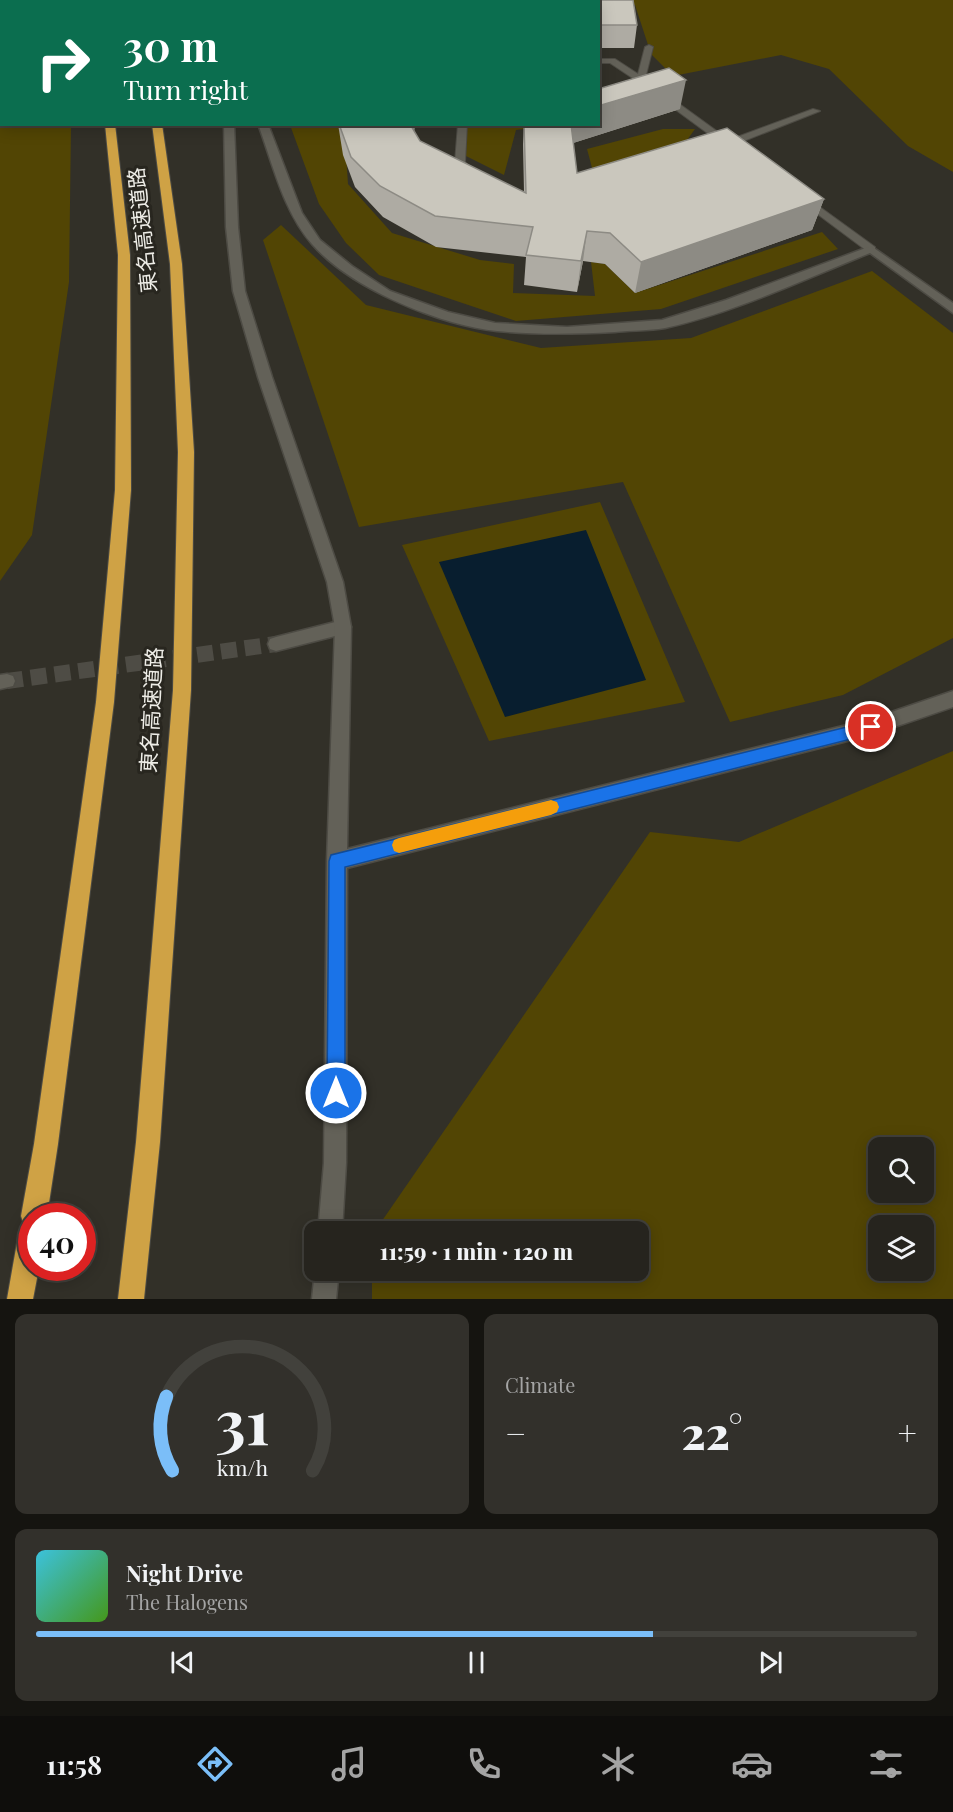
<!DOCTYPE html>
<meta charset="utf-8">
<style>
body{margin:0;font-family:"Playfair Display","Noto Sans JP",serif;background:#32302b;color:#f1f3f6;height:100vh;display:flex;flex-direction:column;font-size:22px;white-space:nowrap}
*{box-sizing:border-box;margin:0}
p{font-size:20px;color:#a4a4a4}
.icon{flex:none;width:33px;height:33px;fill:none;stroke:currentColor;stroke-width:2;stroke-linecap:round;stroke-linejoin:round}
.map{position:relative;height:1299px;overflow:hidden}
.drawer{display:flex;flex-direction:column;gap:15px;padding:15px;background:#151410;flex:1}
.drawer>*{flex:none}
.guide{position:absolute;left:0px;top:0px;width:600px;height:126px;box-shadow:0 3px 15px #0003,0 0 0 2px #42413c;background:#0b6e4f;color:#fff;overflow:hidden}
.fabs{position:absolute;left:868px;top:1137px;display:grid;gap:12px}
.fabs a{display:grid;place-items:center;width:66px;height:66px;border-radius:12px;background:#26241e;box-shadow:0 3px 15px #0003,0 0 0 2px #42413c;font-size:30px}
.speed{position:absolute;left:18px;top:1203px;display:flex;gap:12px;font-size:30px;font-weight:700;text-align:center}
.speed>*{display:grid;place-content:center;width:78px;height:78px;border-radius:50%;background:#26241e;box-shadow:0 3px 15px #0003,0 0 0 2px #42413c;line-height:1}
.speed .limit{border:9px solid #d22;background:#fff;color:#111}
.pin{position:absolute;display:grid;place-items:center;width:51px;height:51px;color:#fff;margin:-26px;border:3px solid #fff;border-radius:50%;box-shadow:0 2px 6px #0007}
.me{position:absolute;width:66px;margin:-33px;rotate:0deg;stroke-linejoin:round;filter:drop-shadow(0 0 4px #0008)}
.turn{display:flex;align-items:center;gap:21px;height:126px;padding:0 24px;font-size:27px}
.turn .icon{width:78px;height:78px;stroke-width:2.5}
.turn b{display:block;font-size:42px;line-height:51px}
.big{font-size:45px;font-weight:800;line-height:1.1}
.drawer .card{flex:1;display:flex;flex-direction:column;justify-content:center;gap:9px;min-width:0;padding:0 21px;border-radius:12px;background:#32302b}
.drawer .dial{align-items:center;gap:0}
.dial svg{height:156px;overflow:visible;fill:none;stroke:#42413c;stroke-width:7;stroke-linecap:round;text-anchor:middle}
.dial text{fill:#f1f3f6;stroke:none}
.song{display:flex;align-items:center;gap:18px}
.cover{width:72px;height:72px;border-radius:9px;background:linear-gradient(135deg,hsl(190 70% 55%),hsl(100 70% 35%))}
.played{height:6px;border-radius:3px;background:linear-gradient(90deg,#7bbef8 70%,#42413c 70%)}
.keys{display:flex;justify-content:space-around;direction:ltr}
.heat{display:flex;justify-content:space-between;align-items:center;font-size:33px;direction:ltr}
.drawer .tiles{flex:1;display:grid;gap:15px;grid-template-columns:1fr 1fr}
.card:last-child{grid-column:span 2}
.trip{position:absolute;left:304px;top:1221px;width:345px;height:60px;border-radius:12px;background:#26241e;box-shadow:0 3px 15px #0003,0 0 0 2px #42413c;font-weight:800;line-height:60px;text-align:center}
.tabs{display:flex;height:96px;justify-content:space-around;align-items:center;background:#0f0e0c;color:#a4a4a4}
.tabs .icon{width:42px;height:42px}
.tabs .active{color:#7bbef8}
.tabs b{font-size:27px;color:#f1f3f6}
.map>svg:first-child{display:block}
</style>
<div class="map">
<svg width="953" height="1299" viewBox="0 0 953 1299">
<rect width="100%" height="100%" fill="#323028"/>
<!-- green -->
<path fill="#524504" fill-rule="evenodd" d="M 0,0 L 61,1 L 2,2 L 2,124 L 71,125 L 69,282 L 32,535 L 0,581 Z
M 550,0 L 953,0 L 953,172 L 908,146 L 829,69 L 781,55 L 673,76 L 651,54 L 635,5 Z
M 290,125 L 344,125 L 348,184 L 392,233 L 480,260 L 514,264 L 513,293 L 595,296 L 591,262 L 605,264 L 635,293 L 822,232 L 838,249 L 661,309 L 516,321 L 379,275 L 346,243 L 319,204 Z
M 467,125 L 553,125 L 516,130 L 504,175 L 466,156 Z
M 663,129 L 695,129 L 682,147 L 595,179 L 587,149 Z
M 281,225 L 366,305 L 541,348 L 691,338 L 872,271 L 953,333 L 953,638 L 843,695 L 730,722 L 623,482 L 359,527 L 263,240 Z
M 600,502 L 685,702 L 489,741 L 402,545 Z
M 953,751 L 953,1299 L 372,1299 L 372,1271 L 639,1270 L 639,1232 L 375,1231 L 650,832 L 739,842 ZM 879,1148 L 924,1148 L 924,1192 L 879,1192 ZM 879,1226 L 924,1226 L 924,1270 L 879,1270 Z"/>
<!-- water -->
<path fill="#081e2f" d="M 586,530 L 646,680 L 505,717 L 439,562 Z"/>
<g fill="none" stroke-linecap="round" stroke-linejoin="round">
<!-- minor-tunnel -->
<path stroke="#4e4c45" stroke-width="16" stroke-dasharray="16 8" stroke-linecap="butt" d="M 7,681 L 276,644"/>
<defs>
<path id="service" d="M 649,45 L 653,47 L 645,79 L 729,140 L 813,109 L 820,111 L 731,146 L 721,147 L 721,143 L 631,77 L 610,63 L 598,63 L 598,59 L 615,59 L 638,74 L 645,47 Z
M 458,124 L 467,124 L 465,162 L 476,175 L 474,177 L 468,177 L 455,162 Z
M 800,197 L 806,197 L 875,247 L 875,251 L 867,251 L 800,201 Z"/>
<path id="minor" d="M 258,124 L 268,124 L 302,213 L 320,240 L 352,266 L 390,291 L 448,312 L 495,323 L 567,327 L 662,320 L 726,300 L 871,246 L 953,303 L 953,313 L 870,253 C 805,279 733,313 665,328 C 649,331 631,330 615,332 C 576,334 537,335 497,331 C 439,325 350,288 312,244 C 283,211 273,164 258,124 Z
M 343,620 L 349,622 L 351,627 L 349,632 L 343,634 L 276,651 L 270,649 L 268,644 L 270,639 L 276,637 Z
M 7,674 L 13,676 L 15,681 L 13,686 L 0,689 L 0,675 Z"/>
<path id="tertiary" d="M 188,0 L 196,0 L 197,2 L 189,2 Z
M 224,124 L 234,124 L 238,227 L 245,291 L 272,377 L 343,582 L 351,627 L 347,849 L 871,719 L 953,691 L 953,707 L 871,735 L 347,868 L 346,1163 L 342,1232 L 318,1232 L 324,1163 L 327,861 L 335,627 L 327,582 L 258,377 L 233,291 L 226,227 Z
M 315,1270 L 339,1270 L 336,1299 L 312,1299 Z"/>
<path id="motorway" d="M 82,0 L 92,0 L 92,2 L 83,2 Z
M 124,0 L 134,0 L 134,2 L 124,2 Z
M 105,124 L 115,124 L 130,255 L 131,490 L 114,702 L 58,1144 L 47,1216 L 32,1216 L 32,1268 L 39,1268 L 33,1299 L 7,1299 L 19,1231 L 23,1222 L 21,1216 L 34,1144 L 96,702 L 115,490 L 118,255 Z
M 152,124 L 162,124 L 182,264 L 194,452 L 191,690 L 160,1142 L 144,1299 L 118,1299 L 136,1142 L 173,690 L 178,452 L 170,264 Z"/>
</defs>
<!-- service casing -->
<use href="#service" stroke="#4d4b44" stroke-width="2"/>
<!-- minor casing -->
<use href="#minor" stroke="#4d4b44" stroke-width="3"/>
<!-- tertiary casing -->
<use href="#tertiary" stroke="#4d4b44" stroke-width="3"/>
<!-- motorway casing -->
<use href="#motorway" stroke="#4d4b44" stroke-width="2"/>
<!-- service -->
<use href="#service" fill="#636158" fill-rule="evenodd"/>
<!-- minor -->
<use href="#minor" fill="#636158" fill-rule="evenodd"/>
<!-- tertiary -->
<use href="#tertiary" fill="#636158" fill-rule="evenodd"/>
<!-- motorway -->
<use href="#motorway" fill="#cfa245" fill-rule="evenodd"/>
</g>
<!-- wall -->
<path fill="#aeaba3" d="M 598,2 L 637,25 L 634,48 L 598,48 Z
M 680,109 L 573,143 L 577,173 L 824,199 L 812,230 L 635,293 L 605,264 L 583,261 L 577,292 L 524,285 L 526,257 L 436,247 L 383,217 L 355,187 L 343,155 L 338,124 L 415,124 L 414,131 L 420,141 L 524,192 L 523,144 L 524,124 L 598,124 Z"/>
<!-- shaded-wall -->
<path fill="#8d8b84" d="M 686,80 L 680,109 L 567,145 L 569,124 L 598,124 L 598,106 Z
M 410,124 L 415,124 L 412,154 Z
M 824,199 L 812,230 L 635,293 L 641,262 Z
M 587,231 L 583,261 L 577,292 L 581,261 Z"/>
<!-- building -->
<path fill="#cac7bd" stroke="#8d8b84" stroke-width="1.5" d="M 303,0 L 481,0 L 481,2 L 303,2 Z
M 505,0 L 633,0 L 637,25 L 598,25 L 598,2 L 505,2 Z
M 669,68 L 686,80 L 598,106 L 598,89 Z
M 339,124 L 410,124 L 420,141 L 526,193 L 524,124 L 571,124 L 577,173 L 727,128 L 824,199 L 641,262 L 610,233 L 587,231 L 581,261 L 526,255 L 533,227 L 435,216 L 380,186 L 351,157 Z"/>
<!-- route -->
<path fill="#1a73e8" stroke="#114b97" stroke-width="1.5" d="M 871,721 L 876,723 L 878,727 L 876,732 L 871,734 L 345,867 L 345,1093 L 342,1100 L 336,1102 L 329,1100 L 327,1093 L 329,861 L 331,855 Z"/>
<!-- slow -->
<path fill="#f59e0b" d="M 551,800 L 557,802 L 559,807 L 557,812 L 551,815 L 399,853 L 394,851 L 392,845 L 394,840 L 399,838 Z"/>
<g text-anchor="middle" stroke-width="6" stroke-linejoin="round" paint-order="stroke">
<!-- street labels -->
<g font-size="21" fill="#eeede7" stroke="#28261f">
<text transform="translate(143 230) rotate(-96)" y="7">東名高速道路</text>
<text transform="translate(152 710) rotate(-87)" y="7">東名高速道路</text>
</g>
</g>
</svg>
<div class="fabs">
<a><svg class="icon" aria-label="search" viewBox="0 0 24 24"><circle cx="10" cy="10" r="6"/><path d="M15 15l6 6"/></svg></a>
<a><svg class="icon" aria-label="layers" viewBox="0 0 24 24"><path d="M12 4l9 5-9 5-9-5zM3 14l9 5 9-5"/></svg></a>
</div>
<div class="speed"><div class="limit">40</div></div>
<div class="pin" style="left:871px;top:727px;background:#d93025"><svg class="icon" aria-label="arrive" viewBox="0 0 24 24"><path d="M6 21V4h12l-3 4 3 4H6"/></svg></div>
<svg class="me" style="left:336px;top:1093px" viewBox="-20 -20 40 40"><circle r="17" fill="#1a73e8" stroke="#fff" stroke-width="3"/><path d="M0-11L8 9 0 5-8 9z" fill="#fff"/></svg>
<div class="trip">11:59 · 1 min · 120 m</div>
<div class="guide">
<div class="turn"><svg class="icon" aria-label="right" viewBox="0 0 24 24"><path d="M7 20v-9h11M14 6l5 5-5 5"/></svg><div><b>30 m</b>Turn right</div></div>
</div>
</div>
<section class="drawer">
<div class="tiles">
<div class="card dial"><svg viewBox="0 0 100 80">
<path d="M14 69A42 42 0 1 1 86 69"/>
<path d="M14 69A42 42 0 0 1 11 31" stroke="#7bbef8"/>
<text x="50" y="56" font-size="32" font-weight="700">31</text>
<text x="50" y="72" font-size="11">km/h</text>
</svg></div>
<div class="card"><p>Climate</p>
<div class="heat"><a>−</a><b class="big">22°</b><a>+</a></div>
</div>
<div class="card">
<div class="song"><i class="cover"></i><div><b>Night Drive</b><p>The Halogens</p></div></div>
<div class="played"></div>
<div class="keys"><svg class="icon" aria-label="previous" viewBox="0 0 24 24"><path d="M18 5L8 12l10 7zM5 5v14"/></svg><svg class="icon" aria-label="pause" viewBox="0 0 24 24"><path d="M8 5v14M16 5v14"/></svg><svg class="icon" aria-label="next" viewBox="0 0 24 24"><path d="M6 5l10 7-10 7zM19 5v14"/></svg></div>
</div>
</div>
</section>
<nav class="tabs">
<b>11:58</b>
<svg class="icon active" aria-label="directions" viewBox="0 0 24 24"><path d="M12 3l9 9-9 9-9-9zM9 14v-3h6M13 9l2 2-2 2"/></svg>
<svg class="icon" aria-label="music" viewBox="0 0 24 24"><path d="M9 18V5l10-2v13"/><circle cx="6" cy="18" r="3"/><circle cx="16" cy="16" r="3"/></svg>
<svg class="icon" aria-label="phone" viewBox="0 0 24 24"><path d="M5 4h4l2 5-3 2q2 4 5 5l2-3 5 2v4C11 20 4 13 5 4z"/></svg>
<svg class="icon" aria-label="climate" viewBox="0 0 24 24"><path d="M12 3v18M4 7l16 10M4 17L20 7"/></svg>
<svg class="icon" aria-label="car" viewBox="0 0 24 24"><path d="M5 17H2v-5l4-1 3-4h7l3 4 3 1v5h-3M9 17h6M6 11h13"/><circle cx="7" cy="17" r="2"/><circle cx="17" cy="17" r="2"/></svg>
<svg class="icon" aria-label="filters" viewBox="0 0 24 24"><path d="M4 7h16M4 17h16"/><circle cx="9" cy="7" r="2"/><circle cx="15" cy="17" r="2"/></svg>
</nav>
